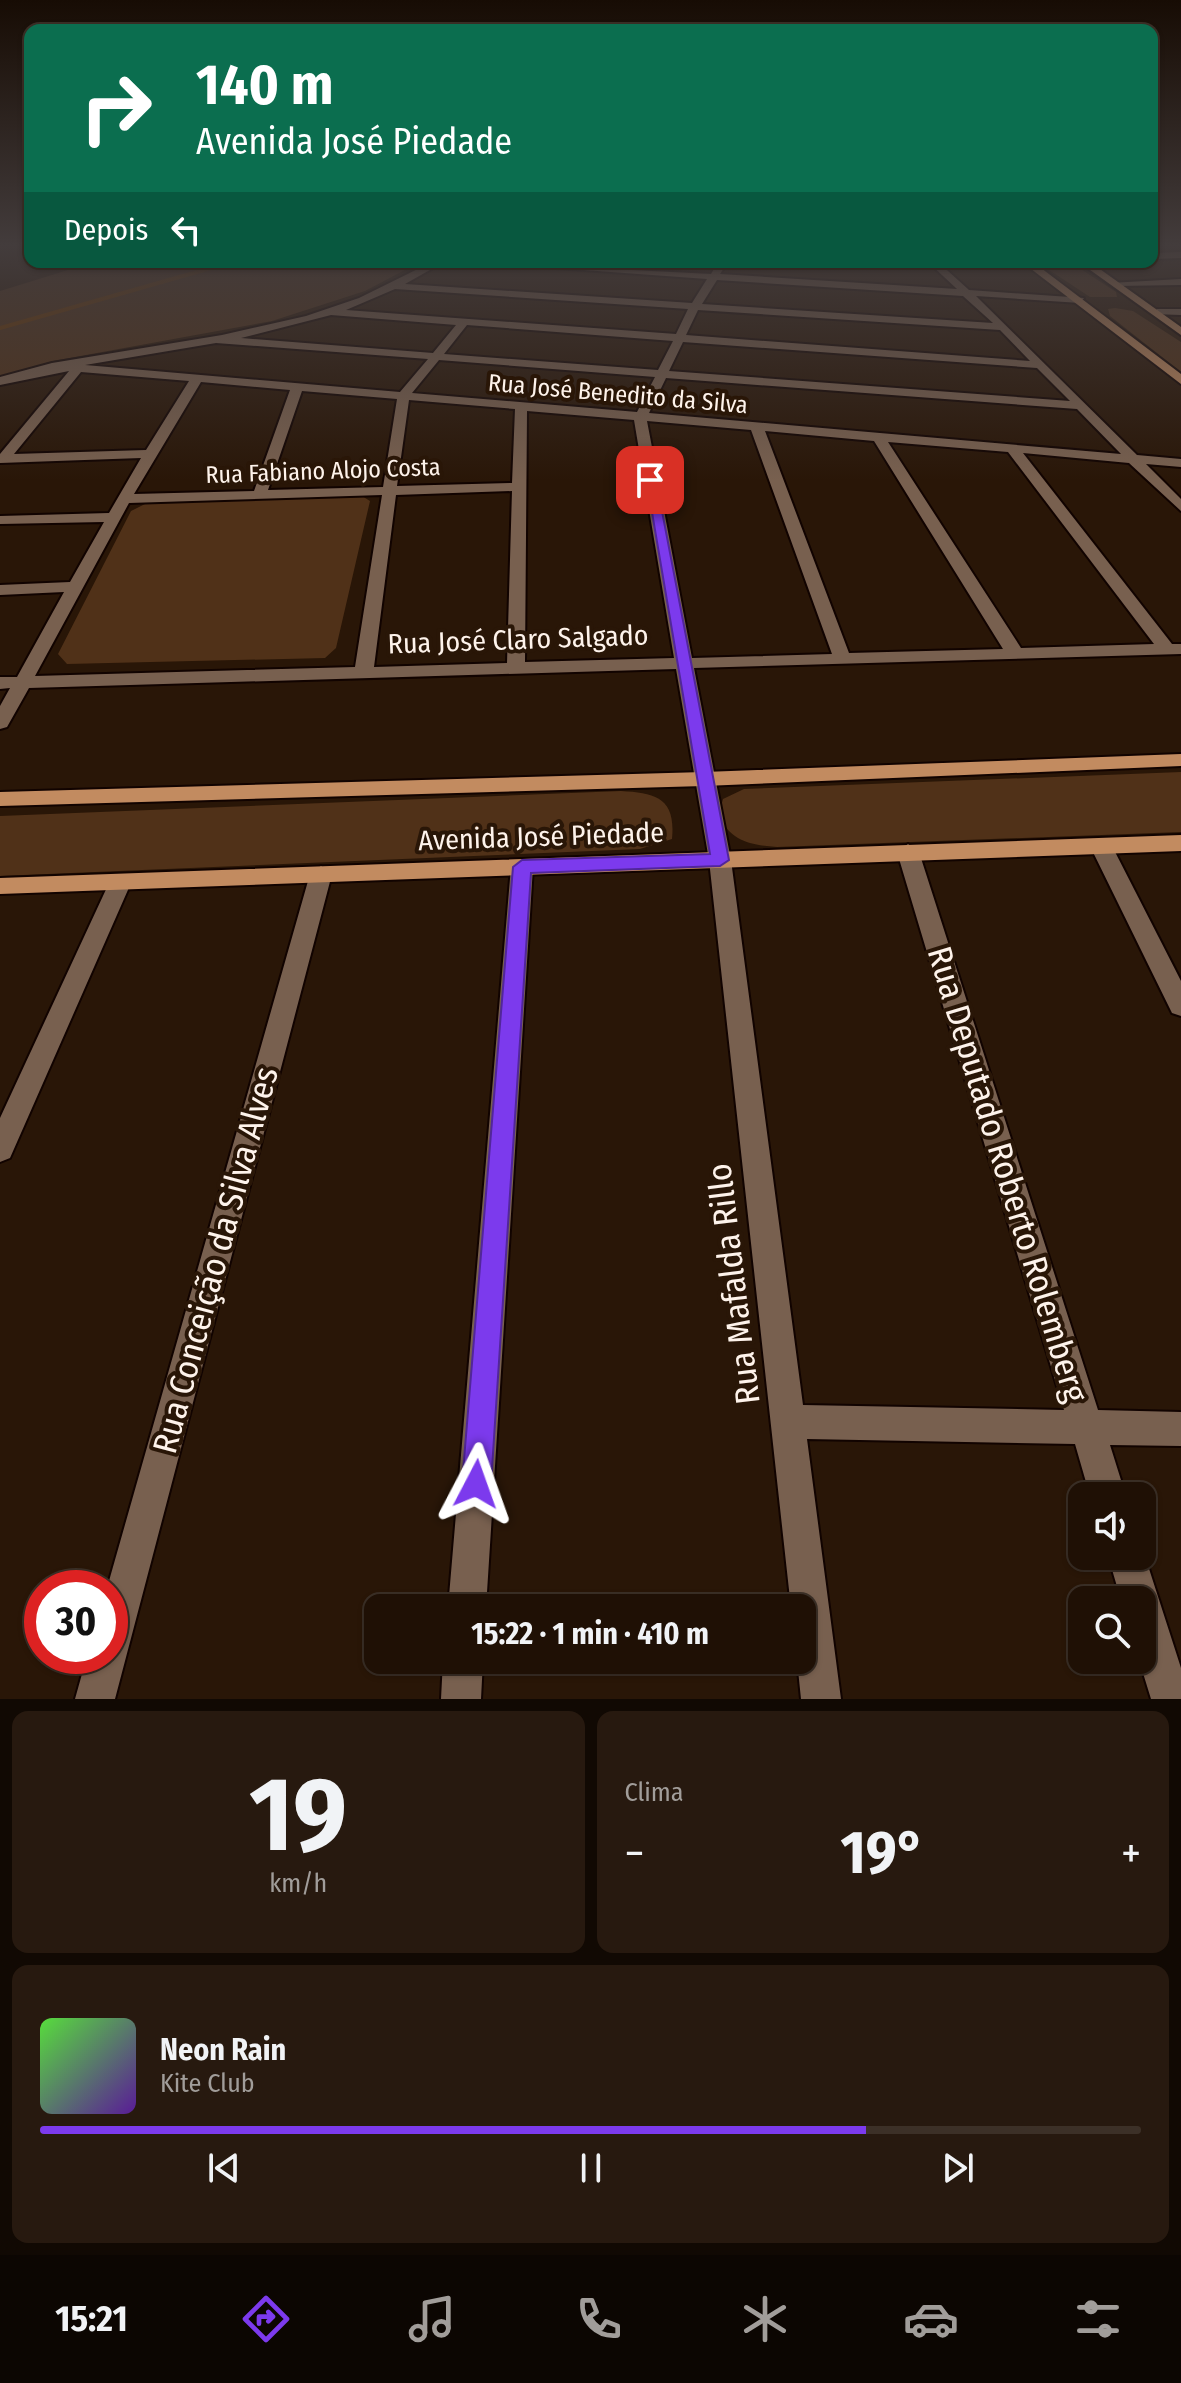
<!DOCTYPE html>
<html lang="pt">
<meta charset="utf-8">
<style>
body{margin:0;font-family:"Fira Sans Condensed",sans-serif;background:#27190f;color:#f1f3f6;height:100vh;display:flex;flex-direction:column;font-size:30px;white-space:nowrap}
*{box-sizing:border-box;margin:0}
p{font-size:26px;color:#a19d9a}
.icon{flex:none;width:44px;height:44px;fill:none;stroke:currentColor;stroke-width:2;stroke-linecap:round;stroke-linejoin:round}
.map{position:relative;height:1699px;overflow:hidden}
.drawer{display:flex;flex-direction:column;gap:12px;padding:12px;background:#110903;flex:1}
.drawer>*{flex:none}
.guide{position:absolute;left:24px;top:24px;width:1134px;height:244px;border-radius:16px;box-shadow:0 2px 6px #0004,0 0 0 2px #3c3027;background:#0b6e4f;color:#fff;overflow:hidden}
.controls{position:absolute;left:1068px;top:1482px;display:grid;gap:16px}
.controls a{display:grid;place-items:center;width:88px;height:88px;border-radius:16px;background:#1f1005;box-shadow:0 2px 6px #0004,0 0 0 2px #3c3027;font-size:40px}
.speed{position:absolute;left:24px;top:1570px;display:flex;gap:16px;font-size:40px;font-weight:700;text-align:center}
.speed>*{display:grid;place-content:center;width:104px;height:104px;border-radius:50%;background:#1f1005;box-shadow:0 2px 6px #0004,0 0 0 2px #3c3027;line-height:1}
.speed .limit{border:12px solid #d22;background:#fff;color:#111}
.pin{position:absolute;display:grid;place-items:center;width:68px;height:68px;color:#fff;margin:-34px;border-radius:16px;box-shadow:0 4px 12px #0006}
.me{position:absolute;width:88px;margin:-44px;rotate:4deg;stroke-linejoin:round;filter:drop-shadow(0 0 6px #0008)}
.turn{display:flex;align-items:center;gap:28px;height:168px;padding:0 40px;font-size:36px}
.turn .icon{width:104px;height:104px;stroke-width:2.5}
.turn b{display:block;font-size:56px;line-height:68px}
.then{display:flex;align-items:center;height:76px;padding:0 40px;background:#0003;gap:16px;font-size:30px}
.big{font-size:60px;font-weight:700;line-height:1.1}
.drawer .tile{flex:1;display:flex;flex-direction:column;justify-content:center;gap:12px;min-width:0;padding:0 28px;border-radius:16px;background:#27190f}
.drawer .dial{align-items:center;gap:0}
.dial b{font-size:104px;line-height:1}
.song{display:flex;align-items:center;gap:24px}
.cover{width:96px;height:96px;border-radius:12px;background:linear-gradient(135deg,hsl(110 70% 55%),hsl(270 70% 35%))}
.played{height:8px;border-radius:4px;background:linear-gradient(90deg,#7c3aed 75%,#3c3027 75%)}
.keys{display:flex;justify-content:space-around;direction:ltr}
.heat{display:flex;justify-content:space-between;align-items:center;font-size:44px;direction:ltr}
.drawer .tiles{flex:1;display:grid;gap:12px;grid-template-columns:1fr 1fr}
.tile:last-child{grid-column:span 2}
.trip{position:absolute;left:364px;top:1594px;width:452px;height:80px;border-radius:16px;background:#1f1005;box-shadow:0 2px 6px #0004,0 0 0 2px #3c3027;font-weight:700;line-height:80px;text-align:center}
.tab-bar{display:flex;height:128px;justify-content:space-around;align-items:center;background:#0c0602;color:#a19d9a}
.tab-bar .icon{width:56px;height:56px}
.tab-bar .on{color:#7c3aed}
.tab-bar b{font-size:36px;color:#f1f3f6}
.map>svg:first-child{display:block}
</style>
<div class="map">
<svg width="1181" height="1699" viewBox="0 0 1181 1699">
<rect width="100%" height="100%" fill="#291607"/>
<!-- green -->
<path fill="#503118" d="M 94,262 L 420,262 L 365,291 L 272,321 L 53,361 L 0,377 L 0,291 Z
M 1037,262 L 1070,262 L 1116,292 L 1117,297 L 1090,297 Z
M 1115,308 L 1133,311 L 1181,342 L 1181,372 L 1110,316 L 1108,309 Z
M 362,496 L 370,501 L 336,648 L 325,658 L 67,664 L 58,654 L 131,511 L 147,503 Z
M 1181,772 L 1181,832 L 777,847 C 749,845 733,841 718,817 L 723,799 L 744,789 Z
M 621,791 C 656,793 676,798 672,839 L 640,849 L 0,876 L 0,816 Z"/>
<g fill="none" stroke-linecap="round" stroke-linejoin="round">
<!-- stream -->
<path stroke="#6d3904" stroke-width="4" d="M 0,328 L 232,262"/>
<defs>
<path id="minor" d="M 1181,252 L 1181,258 L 1152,259 L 1152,253 Z
M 432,262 L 444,262 L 405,284 L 692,303 L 707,279 L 472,262 L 711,274 L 718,262 L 728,262 L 720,274 L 957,289 L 928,262 L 938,262 L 969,290 L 1084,298 L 1080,303 L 976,296 L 1137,455 L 1181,459 L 1181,467 L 1146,464 L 1181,499 L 1181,511 L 1129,463 L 1023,453 L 1172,644 L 1181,644 L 1181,654 L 694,668 L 731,860 L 803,1405 L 1064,1410 L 897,852 L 908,844 L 919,852 L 1098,1410 L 1181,1412 L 1181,1446 L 1110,1445 L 1126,1496 L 1090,1496 L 1075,1444 L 807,1439 L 841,1699 L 801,1699 L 797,1660 L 802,1660 L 802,1608 L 791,1608 L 709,860 L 676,669 L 29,688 L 7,727 L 0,729 L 0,706 L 10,688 L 0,689 L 0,677 L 17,677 L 64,592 L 0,595 L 0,585 L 70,582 L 104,522 L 0,524 L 0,516 L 109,513 L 141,458 L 0,463 L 0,454 L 69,371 L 0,385 L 0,377 L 52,363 L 222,335 L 306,316 L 359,298 ZM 717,280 L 963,296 L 993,323 L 702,304 ZM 395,289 L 688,309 L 676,334 L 346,310 ZM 698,310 L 1000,330 L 1030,361 L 686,335 ZM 331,315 L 456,325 L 433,353 L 241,338 ZM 467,325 L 673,341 L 658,370 L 444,354 ZM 683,342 L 1037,368 L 1070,401 L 669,371 ZM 216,343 L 428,359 L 400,392 L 85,365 ZM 439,360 L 655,377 L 637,412 L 412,393 ZM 81,372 L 189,381 L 146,450 L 14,454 ZM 666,378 L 1077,409 L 1121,454 L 649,413 ZM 201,382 L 290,390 L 254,491 L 134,494 ZM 302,391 L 397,399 L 383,487 L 268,490 ZM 409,400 L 515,409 L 512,483 L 397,486 ZM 527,411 L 634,420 L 674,658 L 525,662 ZM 647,421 L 751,430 L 832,654 L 692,658 ZM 765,431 L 874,441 L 1003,649 L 849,653 ZM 888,442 L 1008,452 L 1154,644 L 1021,648 ZM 512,491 L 507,663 L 374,667 L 396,495 ZM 382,495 L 355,667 L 35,676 L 129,503 Z
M 1181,279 L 1181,285 L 1115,286 L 1110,283 Z
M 1157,309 L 1181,309 L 1181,315 L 1153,314 Z
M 1101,838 L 1112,846 L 1181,981 L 1181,1016 L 1172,1013 L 1090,846 Z
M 522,859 L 533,867 L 486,1608 L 448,1608 L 511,867 Z
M 321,866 L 332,874 L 115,1699 L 75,1699 L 87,1656 L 110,1656 L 110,1588 L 107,1588 L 310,874 Z
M 120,875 L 128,877 L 131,883 L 10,1158 L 0,1162 L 0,1118 L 109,883 L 112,877 Z
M 1142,1547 L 1181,1668 L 1181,1699 L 1151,1699 L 1139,1660 L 1142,1660 L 1142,1600 L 1121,1600 L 1108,1556 L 1142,1556 Z
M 443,1660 L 483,1660 L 481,1699 L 441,1699 Z"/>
<path id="primary" d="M 1022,262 L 1033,262 L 1181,374 L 1181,384 Z
M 1079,262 L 1090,262 L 1181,327 L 1181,335 Z
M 1181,754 L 1181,766 L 704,786 L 0,806 L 0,792 L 704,772 Z
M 1181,835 L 1181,851 L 0,894 L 0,878 Z"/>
</defs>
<!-- minor casing -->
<use href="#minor" stroke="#110300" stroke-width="4"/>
<!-- primary casing -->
<use href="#primary" stroke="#110300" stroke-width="4"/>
<!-- minor -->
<use href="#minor" fill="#78604f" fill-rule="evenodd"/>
<!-- primary -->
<use href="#primary" fill="#c28b60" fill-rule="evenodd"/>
</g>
<!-- sky -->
<linearGradient id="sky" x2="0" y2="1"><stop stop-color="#170c04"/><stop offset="0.51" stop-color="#433c3c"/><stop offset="1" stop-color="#433c3c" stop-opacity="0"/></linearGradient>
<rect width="1181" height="481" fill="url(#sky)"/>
<!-- route -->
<path fill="#7c3aed" stroke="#51269a" stroke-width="2" d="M 646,477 L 656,480 L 729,860 L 720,866 L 531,873 L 491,1484 L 487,1495 L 476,1499 L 466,1495 L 462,1484 L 513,867 L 522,860 L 710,854 Z"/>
<g text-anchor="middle" stroke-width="8" stroke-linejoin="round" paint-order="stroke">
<!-- far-street labels -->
<g font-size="24" fill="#fef3eb" stroke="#291607">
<text transform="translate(618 394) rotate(5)" y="8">Rua José Benedito da Silva</text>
<text transform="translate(323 471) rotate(-2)" y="8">Rua Fabiano Alojo Costa</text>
</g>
<!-- street labels -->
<g font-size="28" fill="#fef3eb" stroke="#291607">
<text transform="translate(518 639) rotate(-2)" y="10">Rua José Claro Salgado</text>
<text transform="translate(541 836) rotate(-2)" y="10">Avenida José Piedade</text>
</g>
<!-- near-street labels -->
<g font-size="34" fill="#fef3eb" stroke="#291607">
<text transform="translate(1008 1174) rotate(73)" y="12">Rua Deputado Roberto Rolemberg</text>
<text transform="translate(215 1260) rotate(-75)" y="12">Rua Conceição da Silva Alves</text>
<text transform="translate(733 1284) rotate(-97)" y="12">Rua Mafalda Rillo</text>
</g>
</g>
</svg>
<div class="controls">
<a><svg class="icon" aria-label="sound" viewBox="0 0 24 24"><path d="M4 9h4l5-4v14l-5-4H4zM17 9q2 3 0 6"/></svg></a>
<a><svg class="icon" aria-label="search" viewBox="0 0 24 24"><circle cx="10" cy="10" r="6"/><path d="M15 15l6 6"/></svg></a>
</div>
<div class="speed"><div class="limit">30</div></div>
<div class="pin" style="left:650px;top:480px;background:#d93025"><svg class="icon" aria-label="arrive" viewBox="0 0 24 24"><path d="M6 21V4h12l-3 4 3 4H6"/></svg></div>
<svg class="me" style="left:476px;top:1484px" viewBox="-20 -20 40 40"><path d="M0-17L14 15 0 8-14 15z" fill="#7c3aed" stroke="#fff" stroke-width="4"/></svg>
<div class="trip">15:22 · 1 min · 410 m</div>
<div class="guide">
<div class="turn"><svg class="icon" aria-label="right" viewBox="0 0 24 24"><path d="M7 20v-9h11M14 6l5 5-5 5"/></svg><div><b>140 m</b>Avenida José Piedade</div></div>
<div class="then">Depois<svg class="icon" aria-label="left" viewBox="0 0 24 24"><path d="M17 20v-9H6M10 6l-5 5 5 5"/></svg></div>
</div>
</div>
<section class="drawer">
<div class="tiles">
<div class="tile dial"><b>19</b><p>km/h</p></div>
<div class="tile"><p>Clima</p>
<div class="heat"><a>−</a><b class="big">19°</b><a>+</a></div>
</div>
<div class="tile">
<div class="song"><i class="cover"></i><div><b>Neon Rain</b><p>Kite Club</p></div></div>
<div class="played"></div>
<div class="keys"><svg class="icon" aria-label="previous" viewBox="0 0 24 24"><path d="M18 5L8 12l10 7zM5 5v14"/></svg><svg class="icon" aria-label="pause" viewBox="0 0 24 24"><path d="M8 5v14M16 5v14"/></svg><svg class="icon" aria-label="next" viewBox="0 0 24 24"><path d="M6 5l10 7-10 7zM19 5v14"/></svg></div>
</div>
</div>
</section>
<nav class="tab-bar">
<b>15:21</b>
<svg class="icon on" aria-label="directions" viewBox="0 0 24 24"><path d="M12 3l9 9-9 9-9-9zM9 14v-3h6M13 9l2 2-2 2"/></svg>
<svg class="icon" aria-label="music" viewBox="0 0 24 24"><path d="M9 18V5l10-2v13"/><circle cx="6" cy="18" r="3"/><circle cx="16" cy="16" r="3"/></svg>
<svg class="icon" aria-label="phone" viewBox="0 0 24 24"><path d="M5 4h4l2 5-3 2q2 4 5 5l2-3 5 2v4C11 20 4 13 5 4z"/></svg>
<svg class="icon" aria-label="climate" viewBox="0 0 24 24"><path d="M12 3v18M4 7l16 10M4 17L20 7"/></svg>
<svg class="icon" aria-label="car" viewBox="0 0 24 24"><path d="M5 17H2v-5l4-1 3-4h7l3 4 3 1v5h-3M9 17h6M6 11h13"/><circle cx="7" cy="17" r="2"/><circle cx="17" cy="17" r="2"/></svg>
<svg class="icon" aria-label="filters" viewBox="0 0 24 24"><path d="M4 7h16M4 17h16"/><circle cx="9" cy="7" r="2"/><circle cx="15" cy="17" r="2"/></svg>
</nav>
